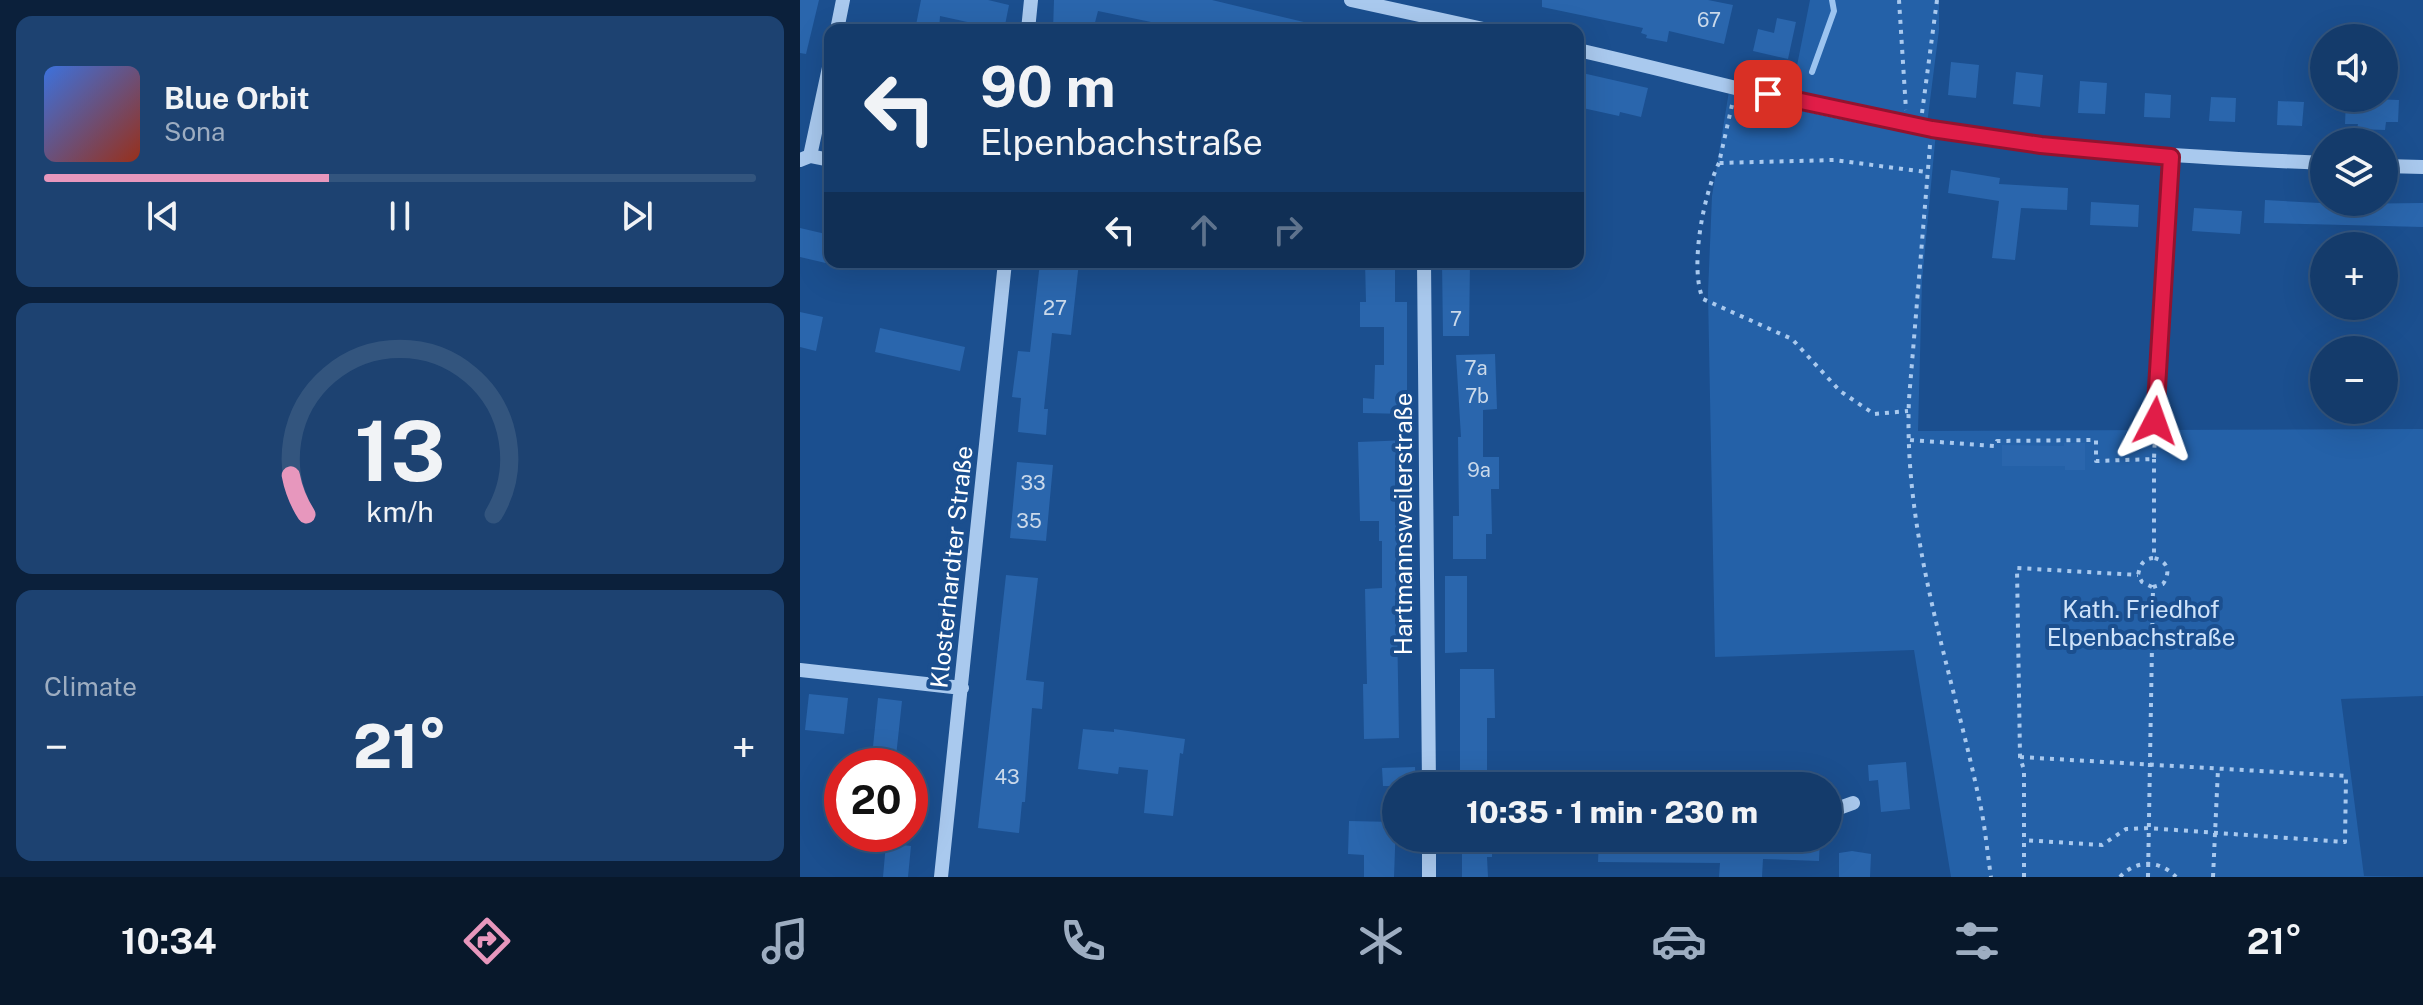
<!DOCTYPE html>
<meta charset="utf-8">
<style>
body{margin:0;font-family:"Public Sans",sans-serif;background:#1d4271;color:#f1f3f6;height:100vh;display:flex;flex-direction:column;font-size:30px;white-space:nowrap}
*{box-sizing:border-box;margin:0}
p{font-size:26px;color:#9dadc1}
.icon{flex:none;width:44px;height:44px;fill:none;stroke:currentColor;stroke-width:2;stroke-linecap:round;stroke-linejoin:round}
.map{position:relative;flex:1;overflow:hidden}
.sheet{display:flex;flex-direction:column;gap:16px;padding:16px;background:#0b203b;width:800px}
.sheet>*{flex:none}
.top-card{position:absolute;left:24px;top:24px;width:760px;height:244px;border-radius:16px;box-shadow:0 8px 32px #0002,0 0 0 2px #33557e;background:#143b6b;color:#f1f3f6;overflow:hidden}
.buttons{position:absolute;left:1510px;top:24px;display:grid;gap:16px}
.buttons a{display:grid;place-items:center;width:88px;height:88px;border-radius:50%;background:#143b6b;box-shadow:0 8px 32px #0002,0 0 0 2px #33557e;font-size:40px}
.speed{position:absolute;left:24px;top:748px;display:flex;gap:16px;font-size:40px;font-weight:700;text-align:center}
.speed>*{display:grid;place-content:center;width:104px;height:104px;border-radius:50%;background:#143b6b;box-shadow:0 8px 32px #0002,0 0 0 2px #33557e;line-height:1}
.speed .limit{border:12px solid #d22;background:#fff;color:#111}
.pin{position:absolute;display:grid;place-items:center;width:68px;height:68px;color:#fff;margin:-34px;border-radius:16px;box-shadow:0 4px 12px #0006}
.me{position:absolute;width:88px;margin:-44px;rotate:4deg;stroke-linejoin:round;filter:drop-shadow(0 0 6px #0008)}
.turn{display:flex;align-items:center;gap:28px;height:168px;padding:0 24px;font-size:36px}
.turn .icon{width:104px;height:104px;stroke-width:2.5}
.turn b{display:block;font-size:56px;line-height:68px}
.lanes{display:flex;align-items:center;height:76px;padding:0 24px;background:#0003;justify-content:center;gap:40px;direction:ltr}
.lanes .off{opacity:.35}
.big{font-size:60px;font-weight:800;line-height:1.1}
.sheet .tile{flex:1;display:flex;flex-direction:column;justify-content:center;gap:12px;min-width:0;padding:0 28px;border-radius:16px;background:#1d4271}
.sheet .dial{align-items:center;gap:0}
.dial svg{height:208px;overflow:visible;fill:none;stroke:#33557e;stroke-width:7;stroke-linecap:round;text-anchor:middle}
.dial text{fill:#f1f3f6;stroke:none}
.song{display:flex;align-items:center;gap:24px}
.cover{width:96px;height:96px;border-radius:12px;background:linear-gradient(135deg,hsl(220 70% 55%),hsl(10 70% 35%))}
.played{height:8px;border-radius:4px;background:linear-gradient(90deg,#e797bd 40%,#33557e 40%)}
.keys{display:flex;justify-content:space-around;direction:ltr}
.heat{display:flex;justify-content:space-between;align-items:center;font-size:44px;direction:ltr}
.trip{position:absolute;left:582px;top:772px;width:460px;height:80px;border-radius:40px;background:#143b6b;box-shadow:0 8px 32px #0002,0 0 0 2px #33557e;font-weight:800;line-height:80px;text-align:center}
.dock{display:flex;height:128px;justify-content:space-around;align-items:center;background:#08182b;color:#9dadc1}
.dock .icon{width:56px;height:56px}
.dock .current{color:#e797bd}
.dock b{font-size:36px;color:#f1f3f6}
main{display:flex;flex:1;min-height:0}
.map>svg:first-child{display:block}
</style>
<main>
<section class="sheet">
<div class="tile">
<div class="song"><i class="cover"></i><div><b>Blue Orbit</b><p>Sona</p></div></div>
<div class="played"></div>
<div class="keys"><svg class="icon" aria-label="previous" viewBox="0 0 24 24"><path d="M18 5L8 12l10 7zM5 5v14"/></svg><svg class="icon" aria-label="pause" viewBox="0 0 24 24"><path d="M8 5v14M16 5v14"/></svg><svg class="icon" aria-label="next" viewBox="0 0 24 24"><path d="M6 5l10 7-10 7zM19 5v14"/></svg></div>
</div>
<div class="tile dial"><svg viewBox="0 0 100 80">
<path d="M14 69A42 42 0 1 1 86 69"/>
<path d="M14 69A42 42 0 0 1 8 54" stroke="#e797bd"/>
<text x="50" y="56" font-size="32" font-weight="700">13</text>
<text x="50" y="72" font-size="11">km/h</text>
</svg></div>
<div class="tile"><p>Climate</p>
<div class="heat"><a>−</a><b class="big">21°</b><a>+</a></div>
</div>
</section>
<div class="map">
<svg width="1623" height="877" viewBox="0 0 1623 877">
<rect width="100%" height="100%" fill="#1b4f8f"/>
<!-- green -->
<path fill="#2461a8" d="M 1010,0 L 1139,0 L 1139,30 L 1127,124 L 991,96 Z
M 929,91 L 1136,132 L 1122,281 L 1118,431 L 1623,429 L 1623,696 L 1541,699 L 1564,876 L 1623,877 L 1151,877 L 1114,650 L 915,657 L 908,293 L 912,196 Z"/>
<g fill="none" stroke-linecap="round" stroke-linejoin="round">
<!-- stream -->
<path stroke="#9cc4f0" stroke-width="6" d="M 1012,72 L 1034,11 L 1032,0"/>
</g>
<!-- building -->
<path fill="#2a66ad" d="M 0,0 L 19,0 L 6,54 L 0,53 Z
M 121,0 L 188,0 L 209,5 L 204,30 L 140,16 L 139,30 L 115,30 Z
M 254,0 L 412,0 L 508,23 L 507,30 L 380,30 L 380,28 L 298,11 L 293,30 L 253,30 Z
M 742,0 L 908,0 L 933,5 L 924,44 L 869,31 L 867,42 L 846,38 L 847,35 L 841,33 L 843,28 L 742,7 Z
M 977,18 L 996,22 L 988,59 L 953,51 L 958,29 L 974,33 Z
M 1151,62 L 1179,65 L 1176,98 L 1148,95 Z
M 778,72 L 848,88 L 841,117 L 820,112 L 819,116 L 778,107 Z
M 1216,72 L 1243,75 L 1240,107 L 1213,104 Z
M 1280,81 L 1307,83 L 1305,114 L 1278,113 Z
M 1345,93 L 1371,95 L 1370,118 L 1344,117 Z
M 1411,97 L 1436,98 L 1435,122 L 1409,121 Z
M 1546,98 L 1599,100 L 1598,122 L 1586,122 L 1585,130 L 1557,129 L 1558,124 L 1545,124 Z
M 1478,101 L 1504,102 L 1502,126 L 1477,125 Z
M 1151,170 L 1200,178 L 1199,184 L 1268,188 L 1267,210 L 1221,208 L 1215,260 L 1192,258 L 1199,201 L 1148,193 Z
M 1465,200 L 1539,204 L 1623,203 L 1623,227 L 1464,223 Z
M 1291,202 L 1339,205 L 1338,227 L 1290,225 Z
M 1394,208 L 1442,211 L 1440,234 L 1392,231 Z
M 0,228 L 30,235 L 30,264 L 0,257 Z
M 240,262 L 279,262 L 271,335 L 252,333 L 244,409 L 248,409 L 246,435 L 218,432 L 221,398 L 212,397 L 218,351 L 230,352 Z
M 565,262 L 595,262 L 595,302 L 607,302 L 607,414 L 563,413 L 563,398 L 574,399 L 575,365 L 584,365 L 584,327 L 560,327 L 560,302 L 566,302 Z
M 642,262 L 670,262 L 669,336 L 643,336 Z
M 0,312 L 23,317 L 16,351 L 0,347 Z
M 80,328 L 165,347 L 160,371 L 75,352 Z
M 695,354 L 697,409 L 683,410 L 683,457 L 699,457 L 699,489 L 691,489 L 692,534 L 686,534 L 686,559 L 653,559 L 653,516 L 659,516 L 658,437 L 661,437 L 656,355 Z
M 610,440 L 611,458 L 595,458 L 595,520 L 608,520 L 608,561 L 596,561 L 599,738 L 564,739 L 563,684 L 567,684 L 565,589 L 582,588 L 582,541 L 579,541 L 579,521 L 560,521 L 558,442 Z
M 1264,443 L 1285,443 L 1285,470 L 1265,470 L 1265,466 L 1202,466 L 1202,445 L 1264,446 Z
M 217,462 L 253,465 L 246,541 L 210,538 Z
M 206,575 L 238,578 L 226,680 L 244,682 L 242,709 L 232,708 L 225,802 L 222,802 L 219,833 L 178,828 Z
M 645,576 L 667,576 L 667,652 L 645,653 Z
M 660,669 L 694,669 L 695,718 L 687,718 L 687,786 L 660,786 Z
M 9,694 L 48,698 L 44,734 L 5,730 Z
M 78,698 L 102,701 L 95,766 L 71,766 Z
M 283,729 L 314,732 L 314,729 L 385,739 L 383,754 L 380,753 L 373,816 L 344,813 L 348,770 L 319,767 L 318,774 L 278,769 Z
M 1106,762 L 1110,809 L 1081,812 L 1078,780 L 1069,781 L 1068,765 Z
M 615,767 L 616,786 L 583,786 L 582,768 Z
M 549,821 L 596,822 L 594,877 L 564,877 L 564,855 L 548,854 Z
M 799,838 L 989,839 L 1020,838 L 1019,861 L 963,859 L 962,877 L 919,877 L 920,863 L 798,862 Z
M 662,841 L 692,841 L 692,857 L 687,857 L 688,877 L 662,877 Z
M 86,843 L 111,846 L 108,877 L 83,877 Z
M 1052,851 L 1071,854 L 1070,877 L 1039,877 L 1039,853 Z"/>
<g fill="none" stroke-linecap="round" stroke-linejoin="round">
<!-- path -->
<path stroke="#a9c9ee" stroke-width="4" stroke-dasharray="4 6" stroke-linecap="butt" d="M 1099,0 L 1106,110
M 932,105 L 919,163 L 1034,160 L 1126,172
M 1122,113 L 1137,0
M 1130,145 L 1109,399 C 1103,536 1151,667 1179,799 C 1185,824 1187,851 1191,877
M 919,163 C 904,193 889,267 903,299 L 992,339 L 1040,391 L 1074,414 L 1108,411
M 1110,440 L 1195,446 L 1197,441 L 1296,440 L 1296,461 L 1354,459 L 1355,434
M 1352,587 L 1342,582 L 1338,575 C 1340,566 1342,559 1354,558
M 1220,757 L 1546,776 L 1545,842 L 1348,828 L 1326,829 L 1302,845 L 1223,840
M 1224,877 L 1224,770 L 1220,757 L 1217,568 L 1338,575
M 1320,877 C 1336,859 1360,860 1376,877
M 1348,877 L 1353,587 L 1363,584 C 1371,572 1368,561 1354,558 L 1354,459
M 1413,877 L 1418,769"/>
<!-- minor -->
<path stroke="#a9c9ee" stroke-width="14" d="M 551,0 L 688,30
M 37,30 L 43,0
M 228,30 L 231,0
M 778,50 C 888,75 998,106 1108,125 C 1246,149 1385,157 1524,163
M 10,156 L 30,63
M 0,160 L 10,156 L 30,160
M 1584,166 L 1623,167
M 624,262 L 629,786
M 1355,421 L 1371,157
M 0,670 L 162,688
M 1028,812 L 1053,803
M 629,838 L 629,877
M 141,877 L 205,262"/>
</g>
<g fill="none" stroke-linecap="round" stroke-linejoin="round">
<defs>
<path id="route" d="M 968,94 L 1132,129 L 1241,145 L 1371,157 L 1355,421"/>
</defs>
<!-- route casing -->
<use href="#route" stroke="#92132f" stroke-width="20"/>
<!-- route -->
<use href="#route" stroke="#e11d48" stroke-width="14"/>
</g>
<g text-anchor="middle" stroke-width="8" stroke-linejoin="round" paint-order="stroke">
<!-- number labels -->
<g font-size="20" fill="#cad9ea">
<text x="909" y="27">67</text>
<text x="255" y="315">27</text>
<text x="656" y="326">7</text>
<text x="676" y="375">7a</text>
<text x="677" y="403">7b</text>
<text x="679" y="477">9a</text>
<text x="233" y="490">33</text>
<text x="229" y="528">35</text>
<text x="207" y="784">43</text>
</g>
<!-- street labels -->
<g font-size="24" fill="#fff" stroke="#1b4f8f">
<text transform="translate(604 524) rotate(-90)" y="8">Hartmannsweilerstraße</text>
<text transform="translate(152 567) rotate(-84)" y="8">Klosterhardter Straße</text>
</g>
<!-- park labels -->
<g font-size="24" fill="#cfe3fa" stroke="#1b4f8f">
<text x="1341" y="618">Kath. Friedhof<tspan x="1341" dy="28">Elpenbachstraße</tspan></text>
</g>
</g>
</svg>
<div class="buttons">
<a><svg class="icon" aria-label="sound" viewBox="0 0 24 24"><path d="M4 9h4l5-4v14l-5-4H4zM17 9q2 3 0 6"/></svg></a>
<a><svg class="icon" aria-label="layers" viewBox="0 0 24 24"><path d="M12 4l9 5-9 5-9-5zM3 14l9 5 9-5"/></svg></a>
<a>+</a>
<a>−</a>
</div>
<div class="speed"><div class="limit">20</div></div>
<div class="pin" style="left:968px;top:94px;background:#d93025"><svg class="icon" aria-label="arrive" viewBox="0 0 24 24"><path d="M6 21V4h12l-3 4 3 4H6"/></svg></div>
<svg class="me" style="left:1355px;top:421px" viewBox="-20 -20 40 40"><path d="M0-17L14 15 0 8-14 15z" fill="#e11d48" stroke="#fff" stroke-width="4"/></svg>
<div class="trip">10:35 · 1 min · 230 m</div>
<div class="top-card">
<div class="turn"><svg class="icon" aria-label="left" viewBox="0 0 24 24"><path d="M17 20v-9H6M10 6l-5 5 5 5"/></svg><div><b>90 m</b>Elpenbachstraße</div></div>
<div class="lanes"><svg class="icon" aria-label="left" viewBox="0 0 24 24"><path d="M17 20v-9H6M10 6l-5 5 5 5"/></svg><svg class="icon off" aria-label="ahead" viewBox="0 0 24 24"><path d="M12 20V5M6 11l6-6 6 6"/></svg><svg class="icon off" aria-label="right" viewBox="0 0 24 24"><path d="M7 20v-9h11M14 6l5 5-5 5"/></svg></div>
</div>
</div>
</main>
<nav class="dock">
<b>10:34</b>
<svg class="icon current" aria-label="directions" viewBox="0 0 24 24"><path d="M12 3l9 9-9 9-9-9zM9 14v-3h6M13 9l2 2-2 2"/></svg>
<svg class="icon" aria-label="music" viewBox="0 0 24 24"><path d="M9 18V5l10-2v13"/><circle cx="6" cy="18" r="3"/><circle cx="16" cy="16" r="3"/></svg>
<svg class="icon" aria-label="phone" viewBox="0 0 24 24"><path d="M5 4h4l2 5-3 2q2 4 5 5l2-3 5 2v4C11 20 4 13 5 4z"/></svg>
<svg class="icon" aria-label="climate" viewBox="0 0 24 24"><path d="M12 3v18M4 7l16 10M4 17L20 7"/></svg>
<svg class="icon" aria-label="car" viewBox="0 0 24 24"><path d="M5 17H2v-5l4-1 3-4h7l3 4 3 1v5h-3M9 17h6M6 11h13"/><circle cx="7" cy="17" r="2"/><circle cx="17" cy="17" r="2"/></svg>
<svg class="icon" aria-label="filters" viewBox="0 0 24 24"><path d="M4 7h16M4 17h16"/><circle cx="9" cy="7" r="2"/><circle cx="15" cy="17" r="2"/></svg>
<b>21°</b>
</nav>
